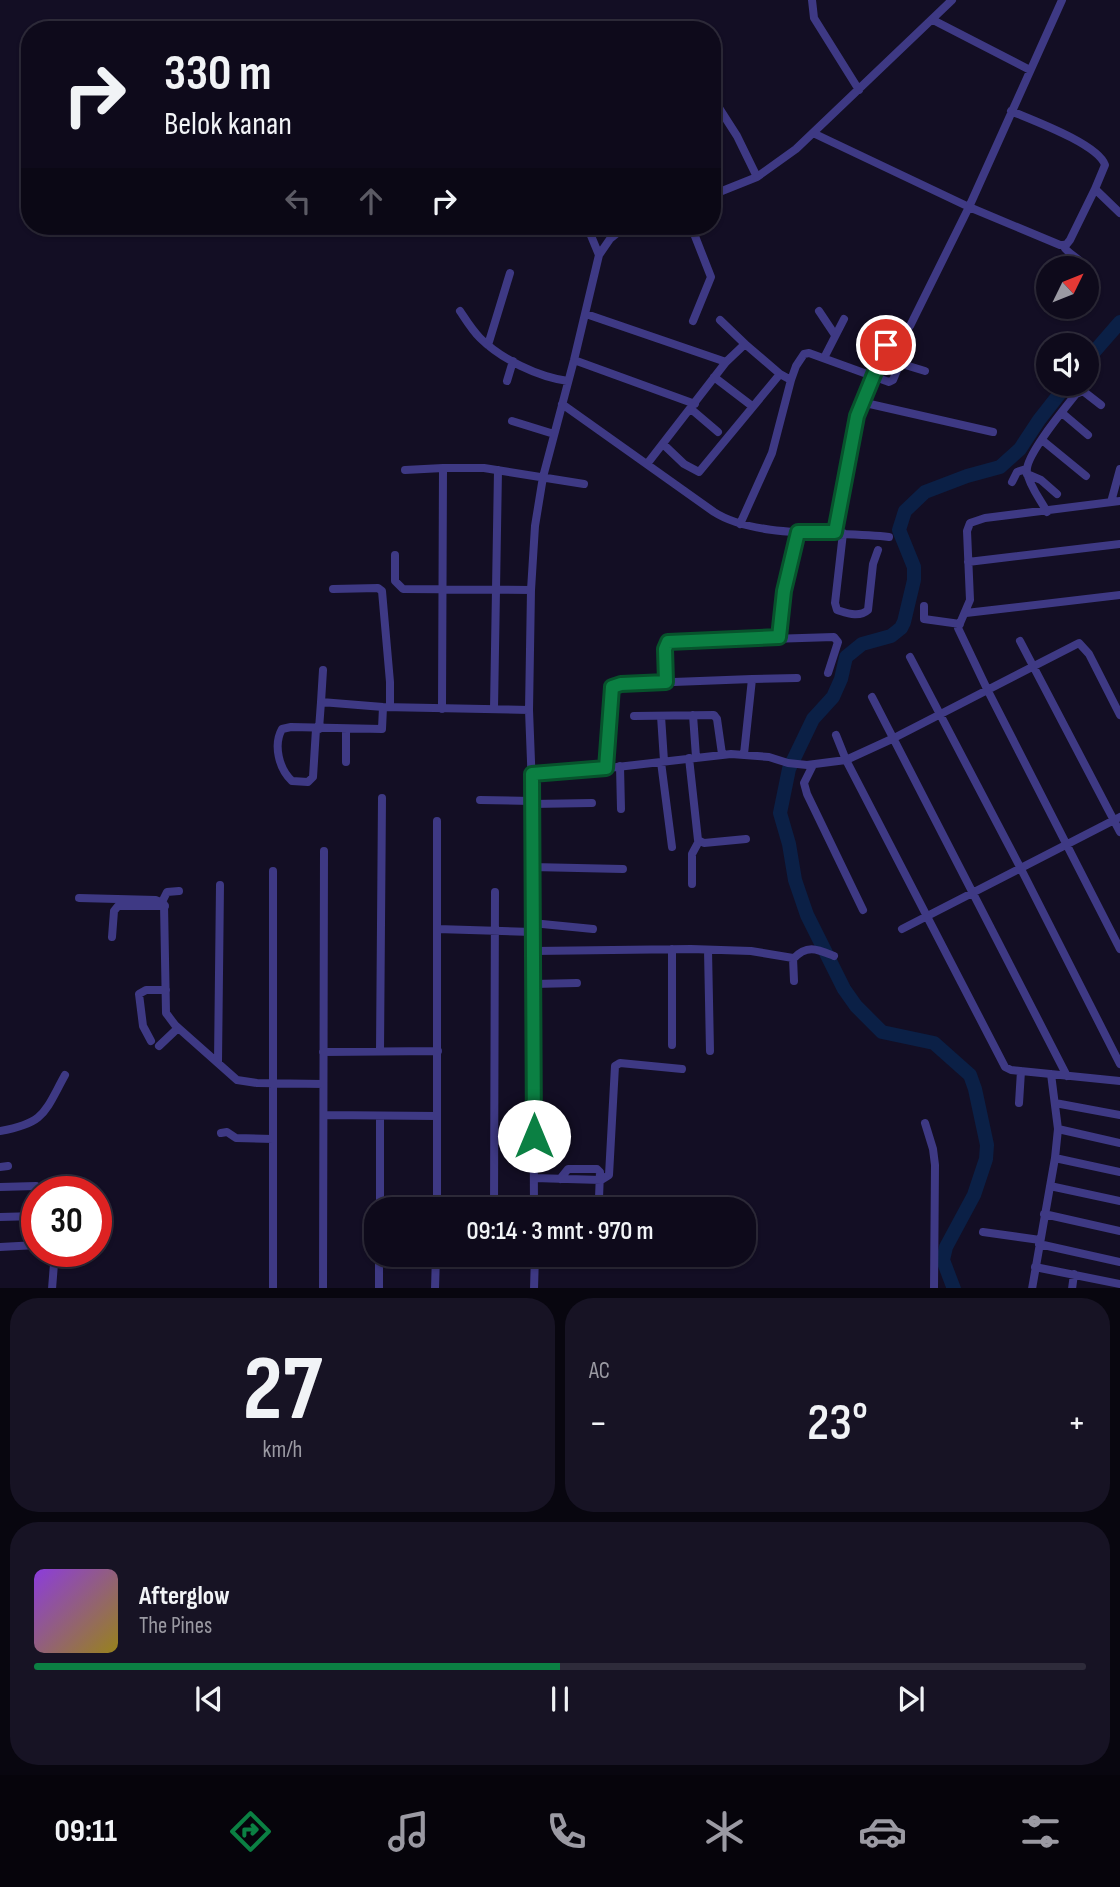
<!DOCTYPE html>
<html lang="id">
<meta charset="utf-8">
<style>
body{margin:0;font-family:"Sofia Sans Condensed",sans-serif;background:#171324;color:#f1f3f6;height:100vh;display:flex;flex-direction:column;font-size:26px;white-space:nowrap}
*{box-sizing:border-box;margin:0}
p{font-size:23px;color:#9b9aa3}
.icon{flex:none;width:38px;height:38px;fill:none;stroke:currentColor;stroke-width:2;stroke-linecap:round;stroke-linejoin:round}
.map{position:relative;height:1288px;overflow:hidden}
.drawer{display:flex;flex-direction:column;gap:10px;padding:10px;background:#08060f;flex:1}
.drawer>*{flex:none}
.guide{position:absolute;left:21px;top:21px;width:700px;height:214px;border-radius:28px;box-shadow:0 2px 5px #0004,0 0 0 2px #2e2b3a;background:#0e0a1b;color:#f1f3f6;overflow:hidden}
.needle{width:46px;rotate:47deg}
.controls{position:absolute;left:1036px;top:256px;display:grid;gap:14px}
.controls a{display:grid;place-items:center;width:63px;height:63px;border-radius:50%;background:#0e0a1b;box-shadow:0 2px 5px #0004,0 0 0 2px #2e2b3a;font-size:35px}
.speed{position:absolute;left:21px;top:1176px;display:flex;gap:14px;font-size:35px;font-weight:700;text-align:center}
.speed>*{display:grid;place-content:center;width:91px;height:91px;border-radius:50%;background:#0e0a1b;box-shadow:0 2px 5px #0004,0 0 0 2px #2e2b3a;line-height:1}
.speed .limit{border:10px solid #d22;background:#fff;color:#111}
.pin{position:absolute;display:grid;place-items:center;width:60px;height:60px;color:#fff;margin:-30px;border:4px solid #fff;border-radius:50%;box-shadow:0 2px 7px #0007}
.me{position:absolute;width:77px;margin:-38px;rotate:0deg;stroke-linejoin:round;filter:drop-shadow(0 0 5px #0008)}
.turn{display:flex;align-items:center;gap:24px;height:147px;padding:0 28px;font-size:32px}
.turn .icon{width:91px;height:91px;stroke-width:2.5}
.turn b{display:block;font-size:49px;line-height:60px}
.lanes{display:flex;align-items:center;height:66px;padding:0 28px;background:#0003;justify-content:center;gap:35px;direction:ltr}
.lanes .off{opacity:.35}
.big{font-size:52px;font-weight:600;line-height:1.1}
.drawer .widget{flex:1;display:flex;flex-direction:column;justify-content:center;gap:10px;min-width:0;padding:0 24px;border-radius:28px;background:#171324}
.drawer .dial{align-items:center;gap:0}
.dial b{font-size:91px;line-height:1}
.song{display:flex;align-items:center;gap:21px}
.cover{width:84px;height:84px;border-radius:10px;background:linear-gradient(135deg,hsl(270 70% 55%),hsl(50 70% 35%))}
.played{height:7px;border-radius:4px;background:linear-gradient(90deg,#0b8043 50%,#2e2b3a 50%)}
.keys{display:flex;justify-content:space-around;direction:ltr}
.heat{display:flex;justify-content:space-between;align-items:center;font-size:38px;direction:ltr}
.drawer .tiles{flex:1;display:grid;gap:10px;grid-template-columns:1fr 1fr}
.widget:last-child{grid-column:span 2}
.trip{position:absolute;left:364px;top:1197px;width:392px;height:70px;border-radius:28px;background:#0e0a1b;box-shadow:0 2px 5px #0004,0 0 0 2px #2e2b3a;font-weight:600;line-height:70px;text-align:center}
.menu{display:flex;height:112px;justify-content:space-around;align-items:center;background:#06040b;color:#9b9aa3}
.menu .icon{width:49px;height:49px}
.menu .current{color:#0b8043}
.menu b{font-size:32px;color:#f1f3f6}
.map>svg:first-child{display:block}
</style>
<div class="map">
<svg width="1120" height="1289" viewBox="0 0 1120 1289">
<rect width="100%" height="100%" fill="#130e24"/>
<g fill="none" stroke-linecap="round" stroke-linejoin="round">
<!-- river -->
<path stroke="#0b2046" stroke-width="14" d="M 1087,360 L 1120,322
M 954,1289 L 943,1260 L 946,1247 L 974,1195 L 986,1159 L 987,1145 L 975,1089 L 970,1075 L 934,1043 L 882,1032 L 856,1006 L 844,989 L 807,915 L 795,880 L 789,844 L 780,813 L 789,769 L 813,719 L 833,697 L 841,679 L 846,657 L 862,644 L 891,636 L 901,628 L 904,622 L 914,580 L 914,567 L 899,530 L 905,511 L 925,492 L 967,476 L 1000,467 L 1020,449 L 1039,420 L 1068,383"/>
<!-- minor -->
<path stroke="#3e3984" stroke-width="8" d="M 812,0 L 814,18 L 859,90
M 933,20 L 1030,70
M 712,97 L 737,136 L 757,177
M 1011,111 C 1032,120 1098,144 1105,165 L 1095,189 L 1120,213
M 813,133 L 969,207 L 1060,245 L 1066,245 L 1070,240 L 1095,189
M 712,195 L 757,177 L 796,149 L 952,0
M 587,226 L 599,255
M 691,226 L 711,277 L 693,321
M 1063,245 C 1068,256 1081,257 1084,268
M 460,311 C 466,320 472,330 480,338 C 501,359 538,377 568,381
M 819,311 L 835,335
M 586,314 L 726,362
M 720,320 L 745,344
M 910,326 L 969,207 L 1062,0
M 488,345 L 510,273
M 824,358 L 844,319
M 574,360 L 695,404
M 714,377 L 752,406
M 507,381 L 513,361
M 861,402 L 993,432
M 562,404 L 714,512 C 756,539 838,531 889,537
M 691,409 L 718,432
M 1062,413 L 1088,435
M 512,421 L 554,434
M 1042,440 L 1086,476
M 663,444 L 684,464 L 699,472 L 780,374
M 647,464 L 726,362 L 745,344 L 780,374 L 791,380
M 405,470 L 443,468
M 1027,474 L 1041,480 L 1057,494
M 1012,482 L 1017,472 L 1026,469
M 1120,501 L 985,518 L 970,523 L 967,531 L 970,600 L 958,628 L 988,691 L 1120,949
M 1111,502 L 1120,469
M 1047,512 C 1041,500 1029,486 1027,472 C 1024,457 1065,408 1076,394 L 1083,391 L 1101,405
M 740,524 L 772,453 L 791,380 L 796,366 L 804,354 L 809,353 L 889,382 L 893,380 L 898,368 L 902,364 L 925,371
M 835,532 L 857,416 L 886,345
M 843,533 L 835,603 L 837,610 C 847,613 859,618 868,610 L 873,564 L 878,550
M 395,555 L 395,581 L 403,589 L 531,590
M 968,562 L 1120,544
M 333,589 L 378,588 L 382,591 L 390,682 L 390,707
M 924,606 L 924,619 L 960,624
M 966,613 L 1120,595
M 779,637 L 784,591 L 798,532
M 1020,641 L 1120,832
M 910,657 L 1020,867 L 1120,1064
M 752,679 L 797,678
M 666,682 L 665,649 L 668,642 L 834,637 L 838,642 L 828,673
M 872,697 L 1067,1076
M 321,702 L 323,670
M 442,709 L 443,468 L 484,468 L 584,484
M 494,709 L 498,470
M 693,715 L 696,757
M 634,716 L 714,715 L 717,719 L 722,754
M 661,716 L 664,761
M 316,729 L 313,777 L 308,782 L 292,781 C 279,769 273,745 282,729 L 291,727 L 382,729 L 383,707
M 319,729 L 321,702 L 383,707 L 529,710
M 836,735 L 846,760 L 1005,1067 L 1011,1070 L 1120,1081
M 689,758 L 698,840 L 704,843 L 746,839
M 346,762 L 346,729
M 661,762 L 672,847
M 813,765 L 804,783 L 807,794 L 863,910
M 620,766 L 621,809
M 606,768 L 611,689 L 621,684 L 752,679 L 744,754
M 532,774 L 582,771 L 731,754 L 769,757 L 788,763 L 807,765 L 846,760 L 894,738 L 1079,643 L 1089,654 L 1120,715
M 480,800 L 532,801
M 532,804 L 592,803
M 437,821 L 437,1209
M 532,867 L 623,869
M 692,884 L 692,854 L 699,841
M 79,898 L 156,900 L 164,904 L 166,1013 L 175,1025 L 237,1080 L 257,1083 L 323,1084
M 162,902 L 167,892 L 179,891
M 532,923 L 593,929
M 437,929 L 532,932
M 902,929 L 1120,817
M 112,937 L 114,911 L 118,906 L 165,906
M 672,949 L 672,1045
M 708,950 L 710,1051
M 534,951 L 691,949 L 751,951 L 793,958 L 794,981
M 793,959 C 807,944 817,949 834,956
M 534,984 L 577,983
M 151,1041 L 143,1026 L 139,994 L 146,990 L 166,990
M 159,1046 L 178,1028
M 380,1051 L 382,798
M 323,1052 L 438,1051
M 218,1062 L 220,885
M 1019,1103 L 1021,1071
M 1055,1103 L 1120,1115
M 324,1115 L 437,1116
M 380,1117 L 380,1209
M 925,1123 L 933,1149 L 935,1165 L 934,1289
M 1058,1129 L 1120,1143
M 0,1131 C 45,1123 44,1113 65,1075
M 221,1133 L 227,1132 L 236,1138 L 273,1139
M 1055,1158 L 1120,1172
M 0,1167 L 8,1166
M 534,1178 L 601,1180 L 609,1175 L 615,1066 L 620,1063 L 682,1069
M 560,1179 L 568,1169 L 597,1169 L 600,1172 L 599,1198 L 605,1202 L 739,1205
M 1050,1186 L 1120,1201
M 0,1187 L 36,1186
M 437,1202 L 534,1203
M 494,1209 L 495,892
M 534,1209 L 532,787 L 529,710 L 531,590 L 535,526 L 543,477 L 574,360 L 599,255 L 610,239 L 626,226
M 1044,1214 L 1120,1231
M 0,1217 L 37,1216
M 983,1232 L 1040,1240
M 1039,1244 L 1120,1262
M 0,1247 L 37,1245
M 379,1255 L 379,1289
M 493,1265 L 493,1255
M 1035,1267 L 1120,1284
M 52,1289 L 55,1251
M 273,1289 L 273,871
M 323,1289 L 324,851
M 435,1289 L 436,1255
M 534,1289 L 535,1255
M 1032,1289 L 1055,1158 L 1058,1129 L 1051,1074
M 1072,1289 L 1074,1274"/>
</g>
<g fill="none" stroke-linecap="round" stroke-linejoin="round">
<defs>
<path id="route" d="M 534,1136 L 532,774 L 606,768 L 612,687 L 621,684 L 666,682 L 665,649 L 668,642 L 779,637 L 784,591 L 798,532 L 835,532 L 857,416 L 886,345"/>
</defs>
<!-- route casing -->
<use href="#route" stroke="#07532c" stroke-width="18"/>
<!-- route -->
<use href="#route" stroke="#0b8043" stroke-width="12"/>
</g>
</svg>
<div class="controls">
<a><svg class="needle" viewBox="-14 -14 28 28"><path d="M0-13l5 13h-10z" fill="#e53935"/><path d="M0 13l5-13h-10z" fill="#9b9aa3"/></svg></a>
<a><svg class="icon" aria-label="sound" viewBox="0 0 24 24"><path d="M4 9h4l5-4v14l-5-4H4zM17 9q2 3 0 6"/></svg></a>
</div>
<div class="speed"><div class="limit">30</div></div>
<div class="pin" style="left:886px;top:345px;background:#d93025"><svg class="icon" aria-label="arrive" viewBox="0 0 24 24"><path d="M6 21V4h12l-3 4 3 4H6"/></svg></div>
<svg class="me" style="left:534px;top:1136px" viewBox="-20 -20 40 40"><circle r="19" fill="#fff"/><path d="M0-13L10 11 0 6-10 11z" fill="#0b8043"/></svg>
<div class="trip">09:14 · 3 mnt · 970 m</div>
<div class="guide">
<div class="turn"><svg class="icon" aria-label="right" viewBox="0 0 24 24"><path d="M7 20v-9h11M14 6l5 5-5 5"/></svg><div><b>330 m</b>Belok kanan</div></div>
<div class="lanes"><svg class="icon off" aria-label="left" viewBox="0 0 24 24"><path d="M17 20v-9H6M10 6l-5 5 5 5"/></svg><svg class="icon off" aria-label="ahead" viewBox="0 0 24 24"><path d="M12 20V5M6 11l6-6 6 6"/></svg><svg class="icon" aria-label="right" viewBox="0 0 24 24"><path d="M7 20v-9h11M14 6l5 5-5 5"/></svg></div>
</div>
</div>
<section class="drawer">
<div class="tiles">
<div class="widget dial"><b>27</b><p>km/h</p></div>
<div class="widget"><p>AC</p>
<div class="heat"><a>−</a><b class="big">23°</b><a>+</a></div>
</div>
<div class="widget">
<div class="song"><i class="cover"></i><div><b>Afterglow</b><p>The Pines</p></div></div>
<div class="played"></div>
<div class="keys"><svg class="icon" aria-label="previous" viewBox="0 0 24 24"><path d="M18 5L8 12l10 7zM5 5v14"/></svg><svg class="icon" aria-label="pause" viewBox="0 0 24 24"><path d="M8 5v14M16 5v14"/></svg><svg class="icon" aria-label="next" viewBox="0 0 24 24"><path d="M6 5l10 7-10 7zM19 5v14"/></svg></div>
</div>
</div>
</section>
<nav class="menu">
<b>09:11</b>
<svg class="icon current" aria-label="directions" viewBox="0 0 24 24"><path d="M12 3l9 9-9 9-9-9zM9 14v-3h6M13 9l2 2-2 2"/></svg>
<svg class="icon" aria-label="music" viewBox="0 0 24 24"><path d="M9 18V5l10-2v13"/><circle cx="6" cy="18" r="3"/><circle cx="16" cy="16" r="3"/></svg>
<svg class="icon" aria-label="phone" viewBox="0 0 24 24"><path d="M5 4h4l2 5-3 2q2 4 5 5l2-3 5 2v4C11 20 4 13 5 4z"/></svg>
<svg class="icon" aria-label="climate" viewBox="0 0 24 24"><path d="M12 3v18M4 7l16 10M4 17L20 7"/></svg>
<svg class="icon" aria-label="car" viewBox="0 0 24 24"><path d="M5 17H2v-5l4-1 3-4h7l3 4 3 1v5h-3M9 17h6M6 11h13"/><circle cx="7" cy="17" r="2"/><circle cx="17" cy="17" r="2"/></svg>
<svg class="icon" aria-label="filters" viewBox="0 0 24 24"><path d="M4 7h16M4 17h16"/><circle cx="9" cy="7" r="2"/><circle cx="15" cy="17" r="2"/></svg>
</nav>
